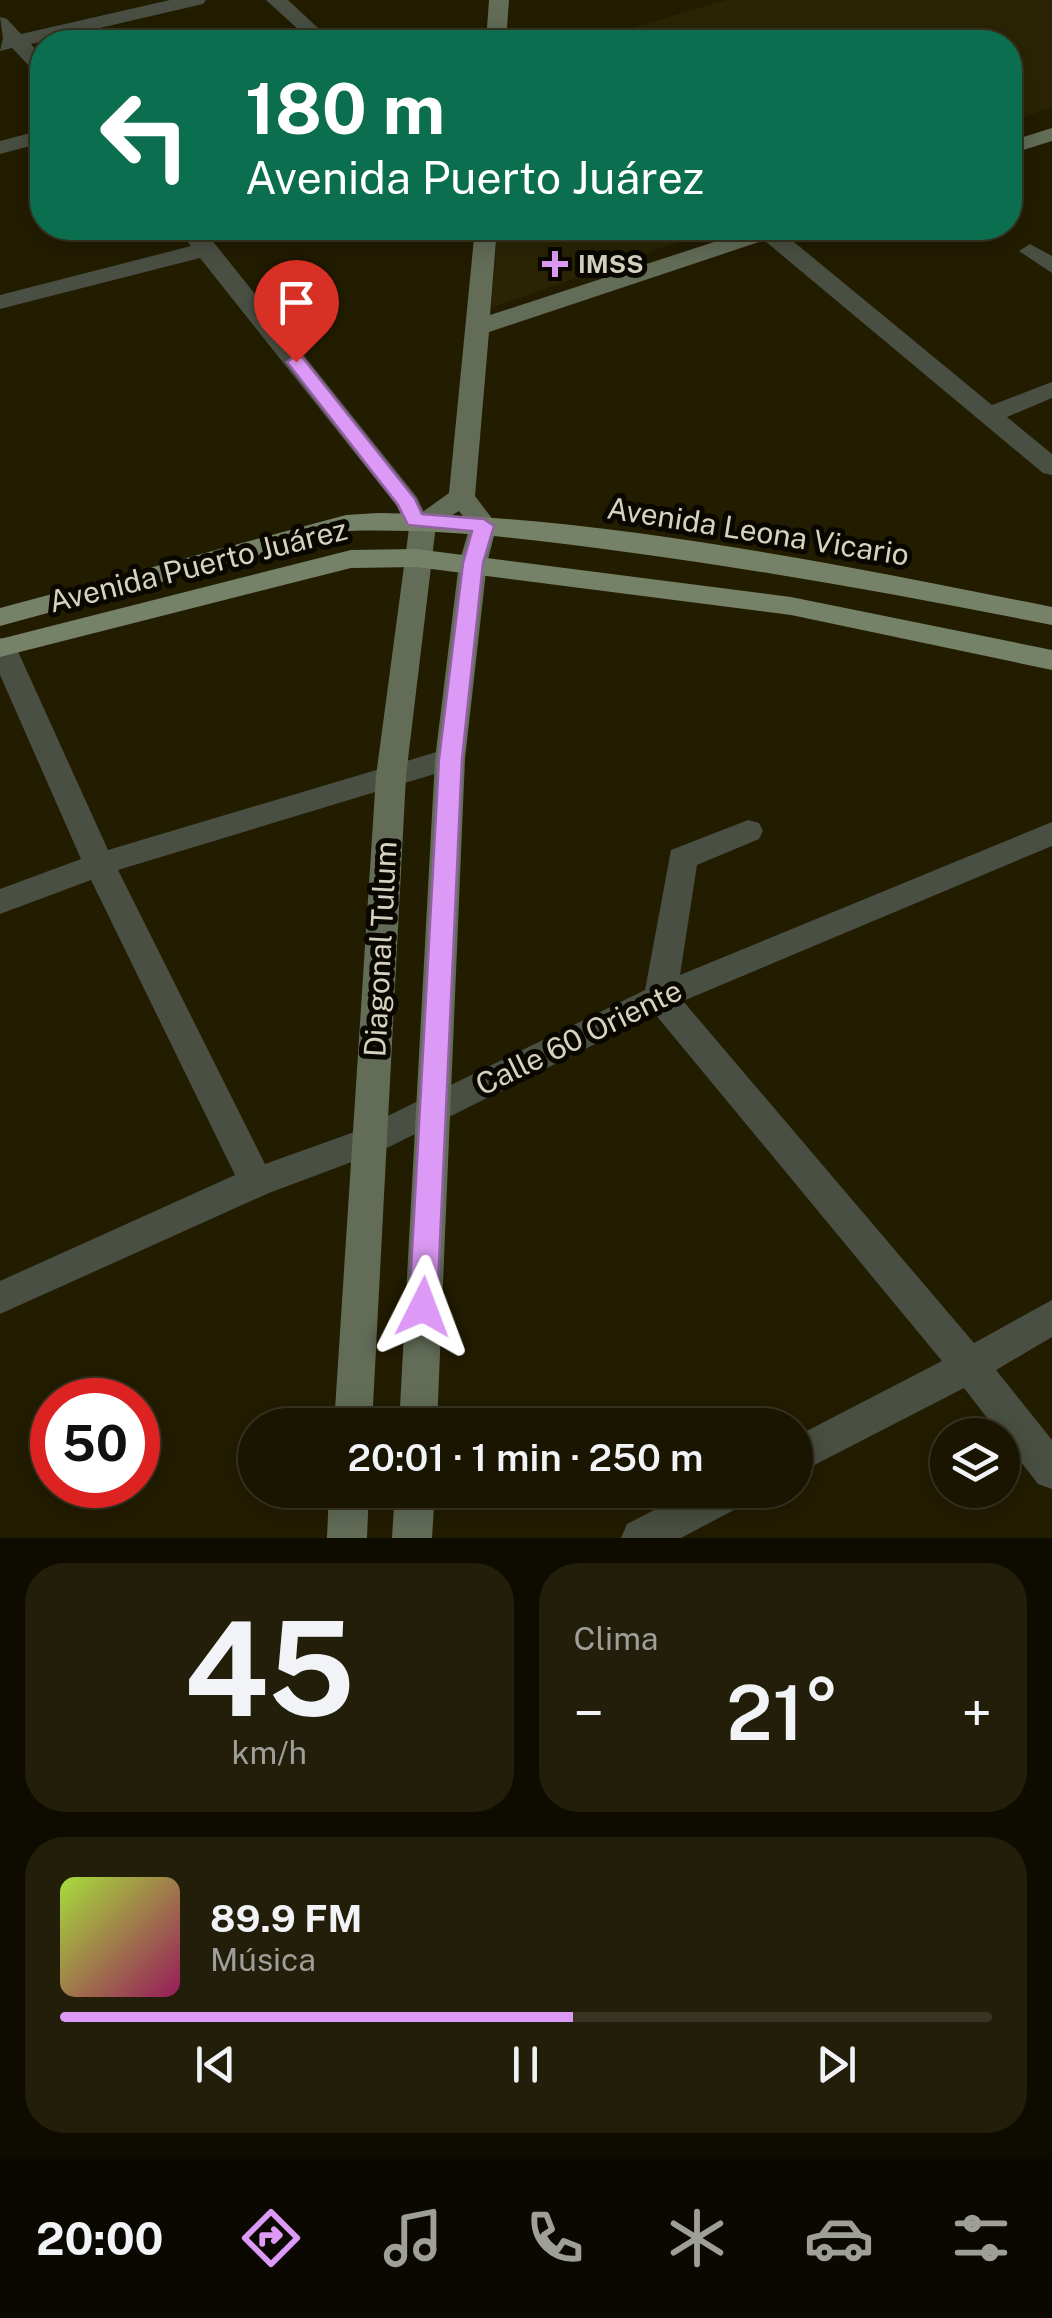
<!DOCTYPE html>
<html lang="es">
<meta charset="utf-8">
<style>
body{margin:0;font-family:"Public Sans",sans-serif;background:#231e0a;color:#f1f3f6;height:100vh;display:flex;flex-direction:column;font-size:38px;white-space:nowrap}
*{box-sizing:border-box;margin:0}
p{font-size:32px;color:#9f9f99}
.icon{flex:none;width:55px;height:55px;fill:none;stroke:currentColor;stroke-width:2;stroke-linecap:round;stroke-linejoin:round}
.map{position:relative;height:1538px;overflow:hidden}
.side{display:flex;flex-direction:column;gap:25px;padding:25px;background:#0e0c00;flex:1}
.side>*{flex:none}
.hud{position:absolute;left:30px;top:30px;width:992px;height:210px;border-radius:40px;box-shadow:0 5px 25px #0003,0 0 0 2px #383422;background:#0b6e4f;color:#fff;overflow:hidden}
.fabs{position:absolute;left:930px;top:1418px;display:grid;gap:20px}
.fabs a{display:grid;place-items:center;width:90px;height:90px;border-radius:50%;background:#1a1500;box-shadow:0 5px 25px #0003,0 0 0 2px #383422;font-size:50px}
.speed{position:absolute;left:30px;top:1378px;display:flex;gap:20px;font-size:50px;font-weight:700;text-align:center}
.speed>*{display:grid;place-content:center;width:130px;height:130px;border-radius:50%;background:#1a1500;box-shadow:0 5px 25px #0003,0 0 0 2px #383422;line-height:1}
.speed .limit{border:15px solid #d22;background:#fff;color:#111}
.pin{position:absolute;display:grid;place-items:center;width:85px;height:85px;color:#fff;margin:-102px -42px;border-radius:50% 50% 50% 0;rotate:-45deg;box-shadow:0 0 10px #0007}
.pin .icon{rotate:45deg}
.me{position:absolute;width:110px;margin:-55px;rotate:3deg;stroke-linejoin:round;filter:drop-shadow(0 0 8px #0008)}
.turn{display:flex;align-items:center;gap:35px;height:210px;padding:0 50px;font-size:45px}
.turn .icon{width:130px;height:130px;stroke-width:2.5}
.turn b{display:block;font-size:70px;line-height:85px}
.big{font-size:75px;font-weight:600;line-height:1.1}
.side .card{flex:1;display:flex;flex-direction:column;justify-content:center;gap:15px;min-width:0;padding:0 35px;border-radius:40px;background:#231e0a}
.side .dial{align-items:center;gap:0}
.dial b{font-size:130px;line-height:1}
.song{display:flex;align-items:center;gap:30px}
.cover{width:120px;height:120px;border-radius:15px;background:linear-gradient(135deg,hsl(80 70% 55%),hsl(330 70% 35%))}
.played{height:10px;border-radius:5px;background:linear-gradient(90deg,#dc99f5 55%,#383422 55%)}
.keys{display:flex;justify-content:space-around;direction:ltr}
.heat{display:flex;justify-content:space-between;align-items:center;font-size:55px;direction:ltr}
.side .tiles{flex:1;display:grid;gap:25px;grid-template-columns:1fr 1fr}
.card:last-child{grid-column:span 2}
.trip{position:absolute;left:238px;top:1408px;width:575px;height:100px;border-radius:50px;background:#1a1500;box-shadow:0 5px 25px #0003,0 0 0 2px #383422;font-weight:600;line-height:100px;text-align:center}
.dock{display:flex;height:160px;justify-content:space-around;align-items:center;background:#0a0800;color:#9f9f99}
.dock .icon{width:70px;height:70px}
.dock .selected{color:#dc99f5}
.dock b{font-size:45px;color:#f1f3f6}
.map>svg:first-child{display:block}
</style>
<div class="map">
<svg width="1052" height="1538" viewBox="0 0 1052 1538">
<rect width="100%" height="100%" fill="#221c00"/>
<!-- built -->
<path fill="#2a2405" d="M 726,0 L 1052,0 L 1052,107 L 1010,122 L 1010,42 L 587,41 Z
M 498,228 L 719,228 L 491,308 Z"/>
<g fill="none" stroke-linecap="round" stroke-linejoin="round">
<!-- street -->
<path fill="#494f42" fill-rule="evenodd" d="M 170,0 L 206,0 L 203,4 L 31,44 L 42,57 L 42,74 L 35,72 L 12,48 L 0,51 L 3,38 L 0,17 L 7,19 L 21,34 Z
M 266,0 L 288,0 L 333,42 L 312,42 Z
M 42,130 L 42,143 L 0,154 L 0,141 Z
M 177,228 L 199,228 L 215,244 L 417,497 L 428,520 L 424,526 L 406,526 L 396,505 L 200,258 L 0,309 L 0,295 L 191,246 Z
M 758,228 L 777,228 L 992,405 L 1052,382 L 1052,398 L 1007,417 L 1052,454 L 1052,475 L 1043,473 L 759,236 Z
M 1030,244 L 1052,256 L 1052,273 L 1019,251 Z
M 0,638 L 12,640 L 16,647 L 108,850 L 450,748 L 461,752 L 465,759 L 461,766 L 118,870 L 265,1164 L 357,1131 L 645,990 L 671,850 L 748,820 L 759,823 L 763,831 L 759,839 L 697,865 L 680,975 L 1052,822 L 1052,846 L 683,1001 L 974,1343 L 1052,1300 L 1052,1337 L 996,1370 L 1052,1440 L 1052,1489 L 1038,1484 L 964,1388 L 795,1475 L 795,1437 L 942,1361 L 655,1014 L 381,1151 L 269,1193 L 0,1314 L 0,1281 L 235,1175 L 91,880 L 0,914 L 0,889 L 81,859 L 0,675 Z
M 693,1490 L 753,1490 L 747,1503 L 681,1538 L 621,1538 L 627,1524 Z"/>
<!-- secondary -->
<path fill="#626c57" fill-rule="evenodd" d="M 489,0 L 509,0 L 506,42 L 486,42 Z
M 1052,128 L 1052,141 L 1010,154 L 1010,141 Z
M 475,228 L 497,228 L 490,315 L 757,228 L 789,228 L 786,233 L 489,332 L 475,496 L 497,525 L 487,563 L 465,759 L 437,1425 L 399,1425 L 435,759 L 459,563 L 470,526 L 459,511 L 436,525 L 406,776 L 372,1425 L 334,1425 L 376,776 L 410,521 L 449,493 Z
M 329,1490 L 369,1490 L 367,1538 L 327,1538 Z
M 395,1490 L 435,1490 L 432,1538 L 392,1538 Z"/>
<!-- primary -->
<path fill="#768267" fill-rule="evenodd" d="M 378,513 C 598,515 837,564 1052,607 L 1052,625 C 911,597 769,571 626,552 C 533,539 441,528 347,531 L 0,626 L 0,608 L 346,515 Z
M 416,549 L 791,597 L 1052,650 L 1052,670 L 791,615 L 416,567 L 351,568 L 0,657 L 0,639 L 351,550 Z"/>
</g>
<!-- route -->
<path fill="#dc99f5" stroke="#8f639f" stroke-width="2.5" d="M 296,356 L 303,358 L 415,499 L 422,514 L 484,519 L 494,526 L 483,563 L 462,759 L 437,1307 L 433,1316 L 423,1320 L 413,1316 L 409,1307 L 439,759 L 463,563 L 472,531 L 408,525 L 398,505 L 287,362 Z"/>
<!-- markers -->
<path fill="#dc99f5" stroke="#090700" stroke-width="4" d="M550 249h10v10h10v10h-10v10h-10v-10h-10v-10h10z"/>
<g text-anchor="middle" stroke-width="10" stroke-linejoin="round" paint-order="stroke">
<!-- far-poi labels -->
<g font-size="25" font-weight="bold" fill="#d5d2bf" stroke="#090700" text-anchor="start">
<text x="578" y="273">IMSS</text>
</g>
<!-- street labels -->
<g font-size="30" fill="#d5d2bf" stroke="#090700">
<text transform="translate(758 532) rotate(9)" y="10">Avenida Leona Vicario</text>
<text transform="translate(198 566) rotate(-14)" y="10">Avenida Puerto Juárez</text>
<text transform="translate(381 949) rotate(-87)" y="10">Diagonal Tulum</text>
<text transform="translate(579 1038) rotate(-26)" y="10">Calle 60 Oriente</text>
</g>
</g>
</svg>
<div class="fabs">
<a><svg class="icon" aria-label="layers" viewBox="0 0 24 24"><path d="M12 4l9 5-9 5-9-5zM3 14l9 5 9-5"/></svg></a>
</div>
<div class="speed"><div class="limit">50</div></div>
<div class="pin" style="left:296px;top:362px;background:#d93025"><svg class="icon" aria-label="arrive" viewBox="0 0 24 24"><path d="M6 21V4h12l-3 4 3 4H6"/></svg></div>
<svg class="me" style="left:423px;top:1307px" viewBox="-20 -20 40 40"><path d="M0-17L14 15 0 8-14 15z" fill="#dc99f5" stroke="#fff" stroke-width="4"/></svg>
<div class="trip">20:01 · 1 min · 250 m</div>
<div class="hud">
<div class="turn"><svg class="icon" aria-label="left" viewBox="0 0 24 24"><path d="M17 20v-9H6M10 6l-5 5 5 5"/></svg><div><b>180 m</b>Avenida Puerto Juárez</div></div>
</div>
</div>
<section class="side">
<div class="tiles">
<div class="card dial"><b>45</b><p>km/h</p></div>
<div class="card"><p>Clima</p>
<div class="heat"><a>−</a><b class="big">21°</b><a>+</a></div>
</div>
<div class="card">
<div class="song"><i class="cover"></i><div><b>89.9 FM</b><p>Música</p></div></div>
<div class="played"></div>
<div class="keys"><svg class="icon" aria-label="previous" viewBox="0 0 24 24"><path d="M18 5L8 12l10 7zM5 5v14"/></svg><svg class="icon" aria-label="pause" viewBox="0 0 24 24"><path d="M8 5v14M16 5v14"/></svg><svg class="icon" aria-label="next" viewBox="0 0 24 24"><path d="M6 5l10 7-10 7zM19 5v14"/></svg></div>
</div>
</div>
</section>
<nav class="dock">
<b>20:00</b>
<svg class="icon selected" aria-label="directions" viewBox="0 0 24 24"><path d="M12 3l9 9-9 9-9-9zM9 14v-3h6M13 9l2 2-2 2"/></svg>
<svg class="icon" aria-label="music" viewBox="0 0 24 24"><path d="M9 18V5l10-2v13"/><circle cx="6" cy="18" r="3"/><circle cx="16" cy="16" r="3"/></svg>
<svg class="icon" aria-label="phone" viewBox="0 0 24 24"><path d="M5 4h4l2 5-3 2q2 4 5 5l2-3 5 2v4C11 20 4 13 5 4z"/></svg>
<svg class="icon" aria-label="climate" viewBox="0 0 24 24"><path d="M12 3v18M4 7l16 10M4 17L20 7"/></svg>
<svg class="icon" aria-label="car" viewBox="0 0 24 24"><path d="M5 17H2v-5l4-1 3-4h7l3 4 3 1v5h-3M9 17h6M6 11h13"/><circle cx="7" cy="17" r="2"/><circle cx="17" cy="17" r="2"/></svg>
<svg class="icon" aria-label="filters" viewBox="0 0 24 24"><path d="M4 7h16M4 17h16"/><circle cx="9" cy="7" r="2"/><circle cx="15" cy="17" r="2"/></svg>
</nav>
